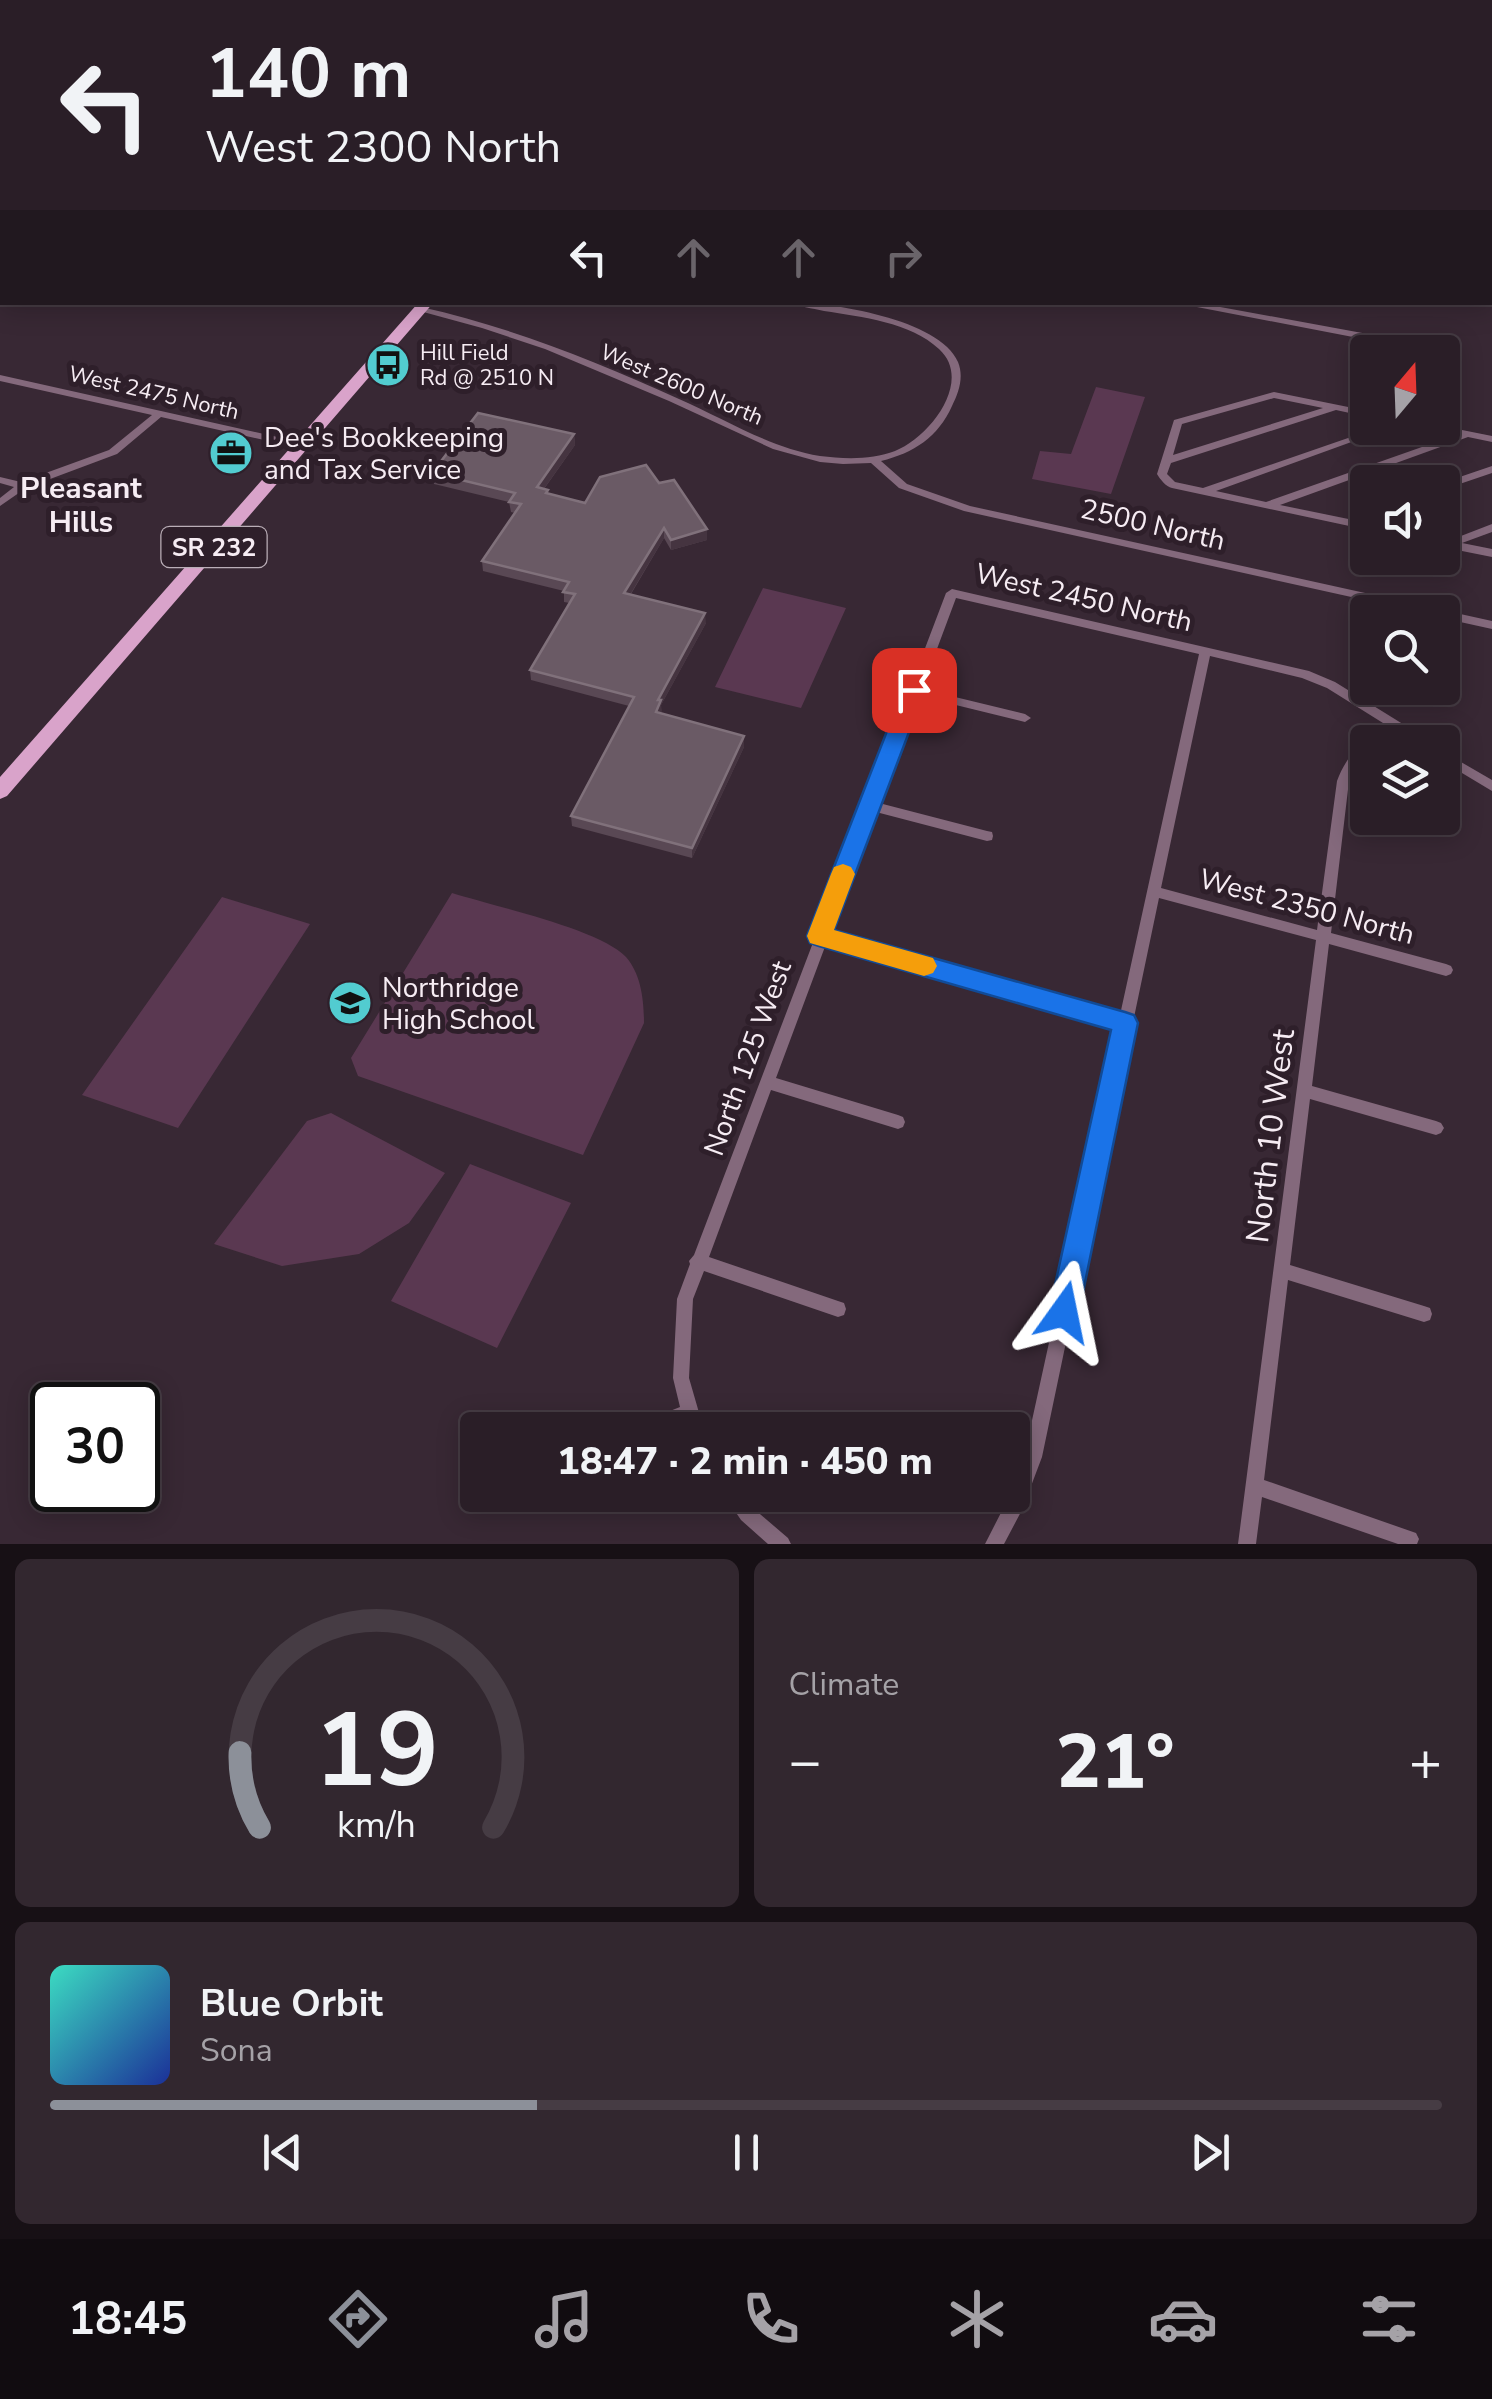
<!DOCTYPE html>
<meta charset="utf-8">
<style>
body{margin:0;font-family:"Nunito Sans",sans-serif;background:#32272f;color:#f1f3f6;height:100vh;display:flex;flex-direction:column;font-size:38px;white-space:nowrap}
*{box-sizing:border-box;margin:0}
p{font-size:32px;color:#a5a2a7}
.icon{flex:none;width:55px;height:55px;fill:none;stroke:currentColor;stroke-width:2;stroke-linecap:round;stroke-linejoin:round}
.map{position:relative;height:1544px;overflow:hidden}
.side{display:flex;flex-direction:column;gap:15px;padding:15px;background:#171015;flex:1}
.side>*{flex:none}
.top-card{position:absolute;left:0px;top:0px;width:1492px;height:305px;box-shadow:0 5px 25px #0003,0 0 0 2px #463c44;background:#2a1e27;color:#f1f3f6;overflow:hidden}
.needle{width:65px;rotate:19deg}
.buttons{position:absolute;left:1350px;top:335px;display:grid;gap:20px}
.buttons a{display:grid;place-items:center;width:110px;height:110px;border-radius:10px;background:#2a1e27;box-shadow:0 5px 25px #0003,0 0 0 2px #463c44;font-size:50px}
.speed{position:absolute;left:30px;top:1382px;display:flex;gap:20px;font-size:50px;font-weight:700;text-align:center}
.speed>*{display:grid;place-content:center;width:130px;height:130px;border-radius:50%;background:#2a1e27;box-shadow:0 5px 25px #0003,0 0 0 2px #463c44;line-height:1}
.speed .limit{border:5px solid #111;border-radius:15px;background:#fff;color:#111}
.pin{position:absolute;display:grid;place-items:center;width:85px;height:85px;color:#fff;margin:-42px;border-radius:20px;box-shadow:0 5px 15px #0006}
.me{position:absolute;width:110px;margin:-55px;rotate:12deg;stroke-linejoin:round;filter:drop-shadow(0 0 8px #0008)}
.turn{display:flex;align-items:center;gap:35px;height:210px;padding:0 40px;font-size:45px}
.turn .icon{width:130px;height:130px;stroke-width:2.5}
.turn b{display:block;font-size:70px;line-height:85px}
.lanes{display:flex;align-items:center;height:95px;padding:0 40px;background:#0003;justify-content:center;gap:50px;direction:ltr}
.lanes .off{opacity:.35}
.big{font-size:75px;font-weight:800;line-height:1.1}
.side .card{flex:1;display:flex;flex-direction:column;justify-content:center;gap:15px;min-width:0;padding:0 35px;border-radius:15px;background:#32272f}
.side .dial{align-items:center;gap:0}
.dial svg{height:260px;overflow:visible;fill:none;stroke:#463c44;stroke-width:7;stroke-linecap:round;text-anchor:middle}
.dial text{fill:#f1f3f6;stroke:none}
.song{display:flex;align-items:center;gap:30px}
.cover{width:120px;height:120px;border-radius:15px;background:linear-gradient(135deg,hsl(170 70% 55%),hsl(230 70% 35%))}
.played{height:10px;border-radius:5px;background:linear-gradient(90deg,#8c9099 35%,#463c44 35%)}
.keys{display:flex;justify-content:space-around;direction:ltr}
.heat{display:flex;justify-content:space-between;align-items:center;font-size:55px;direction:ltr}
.side .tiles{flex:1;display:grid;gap:15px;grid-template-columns:1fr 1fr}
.card:last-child{grid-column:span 2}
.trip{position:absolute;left:460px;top:1412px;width:570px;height:100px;border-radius:10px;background:#2a1e27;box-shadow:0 5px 25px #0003,0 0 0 2px #463c44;font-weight:800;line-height:100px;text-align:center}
.menu{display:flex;height:160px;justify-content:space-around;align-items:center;background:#110c10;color:#a5a2a7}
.menu .icon{width:70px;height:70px}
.menu .on{color:#8c9099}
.menu b{font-size:45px;color:#f1f3f6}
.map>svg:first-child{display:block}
</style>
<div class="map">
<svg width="1492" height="1544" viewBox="0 0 1492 1544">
<rect width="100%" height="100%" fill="#382834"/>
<!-- green -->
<path fill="#5a3851" d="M 1096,387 L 1145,397 L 1111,494 L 1032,479 L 1040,451 L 1071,454 Z
M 763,588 L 846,608 L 801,708 L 715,687 Z
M 452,893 C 493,906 600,929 626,957 C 641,974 644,1000 644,1023 L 583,1155 L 358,1076 L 351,1058 Z
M 222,897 L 310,924 L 178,1128 L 82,1095 Z
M 331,1113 L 445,1173 L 409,1223 L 359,1254 L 282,1266 L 214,1244 L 307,1121 Z
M 470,1164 L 571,1203 L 497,1348 L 391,1301 Z"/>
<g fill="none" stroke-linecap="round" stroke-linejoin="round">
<!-- street -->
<path fill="#84697c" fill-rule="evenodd" d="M 14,0 L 22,0 L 19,2 L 13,2 Z
M 122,0 L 131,0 L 127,2 L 120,2 Z
M 249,0 L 258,0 L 255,2 L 248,2 Z
M 417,0 L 437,0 L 441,2 L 424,2 Z
M 817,0 L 825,0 L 822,2 L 816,2 Z
M 1121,0 L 1129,0 L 1127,2 L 1121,2 Z
M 1490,136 L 1492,136 L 1492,140 L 1490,140 Z
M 1490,271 L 1492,271 L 1492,277 L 1490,277 Z
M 788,302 C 830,302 940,319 958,362 C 964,377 959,392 952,406 C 938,437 914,453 881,461 L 907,484 L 970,506 L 1492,621 L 1492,629 L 1442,618 L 1442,612 L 1419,612 L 964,511 L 899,488 L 871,463 L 843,464 L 820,462 L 773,449 L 669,401 L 545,349 L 482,328 L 416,310 L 421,307 C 511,327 595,361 679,399 C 725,419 770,448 820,456 C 844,459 872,460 895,451 C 929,438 974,381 939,349 C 910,322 862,317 824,311 C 812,308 799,307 788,302 Z
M 1171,302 L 1193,302 L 1384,337 L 1389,340 L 1384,343 Z
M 0,375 L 300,442 L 305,445 L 300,448 L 161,417 L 117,454 L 26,488 L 0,506 L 0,498 L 14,487 L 0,483 L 0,477 L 21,482 L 109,450 L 152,415 L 0,381 Z
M 1274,392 L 1368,411 L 1368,417 L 1336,410 L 1171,463 L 1167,474 L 1175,482 L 1203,488 L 1377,428 L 1390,428 L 1216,491 L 1266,502 L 1456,435 L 1432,430 L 1431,428 L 1442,426 L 1492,436 L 1492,442 L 1468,437 L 1280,505 L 1368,523 L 1368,530 L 1172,488 C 1166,487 1160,479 1157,474 L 1174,420 ZM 1274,398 L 1323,408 L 1173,455 L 1182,424 Z
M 1492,466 L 1492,473 L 1442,490 L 1442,483 Z
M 1492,524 L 1492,532 L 1462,543 L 1492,549 L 1492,557 L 1442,547 L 1442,540 L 1448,541 Z
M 952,589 L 1309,671 L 1335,682 L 1427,739 L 1429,742 L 1414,742 L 1392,729 L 1376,742 L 1368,742 L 1368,752 L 1354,766 L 1349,781 L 1331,933 L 1446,964 L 1451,966 L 1453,970 L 1451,974 L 1446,976 L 1329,944 L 1312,1086 L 1436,1121 L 1441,1123 L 1444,1128 L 1441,1133 L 1436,1135 L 1310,1099 L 1290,1265 L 1424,1306 L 1430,1308 L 1432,1314 L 1430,1320 L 1424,1322 L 1288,1280 L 1264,1480 L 1416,1533 L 1419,1539 L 1417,1544 L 1398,1544 L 1262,1497 L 1256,1544 L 1238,1544 L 1316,940 L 1159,898 L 1042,1457 L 1022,1510 L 1004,1544 L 985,1544 L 1010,1495 L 1012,1495 L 1012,1489 L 1024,1457 L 1118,1027 L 826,944 L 776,1078 L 898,1115 L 903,1117 L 905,1122 L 903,1127 L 898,1129 L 771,1090 L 709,1257 L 838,1301 L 844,1303 L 846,1309 L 844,1315 L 838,1317 L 704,1271 L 693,1299 L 689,1378 L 704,1430 L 686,1430 L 684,1422 L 664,1430 L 634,1430 L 637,1424 L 680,1407 L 673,1378 L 677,1299 L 690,1264 L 689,1261 L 694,1255 L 814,940 L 812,936 L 817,931 L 864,808 L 863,805 L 867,801 L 946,593 ZM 956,598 L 1199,654 L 1120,1015 L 830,933 L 876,812 L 987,841 L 992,840 L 993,836 L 992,832 L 987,831 L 879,803 L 919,696 L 1025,722 L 1031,718 L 1025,714 L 922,689 ZM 1210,656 L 1302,678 L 1327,688 L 1383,723 C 1363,740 1346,756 1337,781 L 1317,930 L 1161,888 Z
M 1442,751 L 1492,780 L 1492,791 L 1442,761 Z
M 724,1495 L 744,1495 L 753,1508 L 788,1538 L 791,1544 L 768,1544 L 741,1520 Z"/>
<!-- primary -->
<path fill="#d9a3ca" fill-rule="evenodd" d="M 1162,0 L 1191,0 L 1193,2 L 1164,2 Z
M 1490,44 L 1492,45 L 1492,53 L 1490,52 Z
M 419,302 L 434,302 L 7,796 L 0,799 L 0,777 Z"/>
</g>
<!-- wall -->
<path fill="#594854" d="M 574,434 L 575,445 L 544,489 L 549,494 L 585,503 L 659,483 L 707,540 L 671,550 L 664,538 L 631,594 L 706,623 L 661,705 L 660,714 L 744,747 L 692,858 L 572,826 L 571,816 L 629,706 L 531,680 L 530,670 L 570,603 L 564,602 L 564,591 L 483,571 L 482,561 L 515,513 L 511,512 L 509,502 L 434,484 L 432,473 Z"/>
<!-- shaded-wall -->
<path fill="#453440" d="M 574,434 L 575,445 L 538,497 L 537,487 Z
M 664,528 L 664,538 L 625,603 L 624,593 Z
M 707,529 L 707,540 L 671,550 L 671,540 Z
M 705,613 L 706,623 L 661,705 L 662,711 L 656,723 L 656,712 L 658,700 Z
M 744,736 L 744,747 L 692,858 L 692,848 Z"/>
<!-- building -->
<path fill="#6a5a65" stroke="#80717b" stroke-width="2.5" d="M 478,413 L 574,434 L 537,487 L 548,490 L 546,493 L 585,503 L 600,477 L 646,465 L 659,483 L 674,480 L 707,529 L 671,540 L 664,528 L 624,593 L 705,613 L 658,700 L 661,700 L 656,712 L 744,736 L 692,848 L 571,816 L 634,697 L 530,670 L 575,594 L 563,592 L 569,582 L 482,561 L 521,504 L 509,502 L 515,493 L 432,473 Z"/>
<!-- route -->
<path fill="#1a73e8" stroke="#114b97" stroke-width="2.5" d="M 914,683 L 925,690 L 834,930 L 1125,1012 L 1134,1015 L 1138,1023 L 1079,1312 L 1074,1323 L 1064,1327 L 1053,1323 L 1049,1312 L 1111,1030 L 819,946 L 810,943 L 807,936 L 903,690 Z"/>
<!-- slow -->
<path fill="#f59e0b" d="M 843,864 L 851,867 L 855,874 L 834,930 L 933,958 L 937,966 L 933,973 L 924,976 L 810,943 L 807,936 L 831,874 L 834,867 Z"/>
<!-- icons -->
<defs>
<symbol id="bus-disc" viewBox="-11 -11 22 22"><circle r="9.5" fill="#52ccd0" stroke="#2e1f2a"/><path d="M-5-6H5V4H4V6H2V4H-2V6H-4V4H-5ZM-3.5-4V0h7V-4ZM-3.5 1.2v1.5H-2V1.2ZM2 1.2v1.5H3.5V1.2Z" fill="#111"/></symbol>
<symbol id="office-disc" viewBox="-11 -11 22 22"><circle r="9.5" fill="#52ccd0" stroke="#2e1f2a"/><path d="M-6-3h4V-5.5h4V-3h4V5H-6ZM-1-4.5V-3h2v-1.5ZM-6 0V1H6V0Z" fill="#111"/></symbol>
<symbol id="school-disc" viewBox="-11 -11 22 22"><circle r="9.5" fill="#52ccd0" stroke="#2e1f2a"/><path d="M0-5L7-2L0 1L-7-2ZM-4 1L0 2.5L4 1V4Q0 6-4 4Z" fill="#111"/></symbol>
</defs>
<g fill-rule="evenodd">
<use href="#bus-disc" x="363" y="340" width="50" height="50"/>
<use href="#office-disc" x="206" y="428" width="50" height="50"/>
<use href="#school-disc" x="325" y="978" width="50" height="50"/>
</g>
<g text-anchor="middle" stroke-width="10" stroke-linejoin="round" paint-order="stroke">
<!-- far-poi labels -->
<g font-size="22" fill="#f6ecf3" stroke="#2e1f2a" text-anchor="start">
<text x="420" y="360">Hill Field<tspan x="420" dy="25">Rd @ 2510 N</tspan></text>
</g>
<!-- far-street labels -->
<g font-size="22" fill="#f6ecf3" stroke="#2e1f2a">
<text transform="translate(682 384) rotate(23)" y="8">West 2600 North</text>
<text transform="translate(154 392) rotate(13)" y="8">West 2475 North</text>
</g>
<!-- shield labels -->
<rect fill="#2e1f2a" stroke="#baaeb7" stroke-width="2.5" x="161.5" y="527" width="105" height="40" rx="8"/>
<g font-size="25" font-weight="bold" fill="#f6ecf3">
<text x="214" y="556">SR 232</text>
</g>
<!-- poi labels -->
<g font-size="28" fill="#f6ecf3" stroke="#2e1f2a" text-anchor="start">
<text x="264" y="447">Dee's Bookkeeping<tspan x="264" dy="32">and Tax Service</tspan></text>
<text x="382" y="997">Northridge<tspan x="382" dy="32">High School</tspan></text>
</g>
<!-- street labels -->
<g font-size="28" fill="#f6ecf3" stroke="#2e1f2a">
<text transform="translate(1153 524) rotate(13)" y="10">2500 North</text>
<text transform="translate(1084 597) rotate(13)" y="10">West 2450 North</text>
<text transform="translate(1307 906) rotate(15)" y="10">West 2350 North</text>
<text transform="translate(747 1058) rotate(-70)" y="10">North 125 West</text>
</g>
<!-- neighbourhood labels -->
<g font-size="30" font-weight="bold" fill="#f6ecf3" stroke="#2e1f2a">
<text x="81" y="498">Pleasant<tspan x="81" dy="34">Hills</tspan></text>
</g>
<!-- near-street labels -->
<g font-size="32" fill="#f6ecf3" stroke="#2e1f2a">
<text transform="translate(1270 1136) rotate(-83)" y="11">North 10 West</text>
</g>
</g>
</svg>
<div class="buttons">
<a><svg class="needle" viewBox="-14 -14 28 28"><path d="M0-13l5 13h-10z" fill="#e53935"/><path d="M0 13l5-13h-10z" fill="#a5a2a7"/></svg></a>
<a><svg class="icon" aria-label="sound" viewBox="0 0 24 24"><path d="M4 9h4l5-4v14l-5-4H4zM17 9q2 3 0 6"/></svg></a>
<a><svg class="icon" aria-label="search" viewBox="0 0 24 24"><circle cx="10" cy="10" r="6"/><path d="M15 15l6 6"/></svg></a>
<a><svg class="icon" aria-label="layers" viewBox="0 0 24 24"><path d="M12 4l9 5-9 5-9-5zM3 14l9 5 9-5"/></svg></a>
</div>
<div class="speed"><div class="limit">30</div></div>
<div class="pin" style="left:914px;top:690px;background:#d93025"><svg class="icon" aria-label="arrive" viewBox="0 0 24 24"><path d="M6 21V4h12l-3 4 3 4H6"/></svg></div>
<svg class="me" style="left:1064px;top:1312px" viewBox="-20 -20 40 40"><path d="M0-17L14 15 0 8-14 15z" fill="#1a73e8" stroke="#fff" stroke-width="4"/></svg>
<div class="trip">18:47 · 2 min · 450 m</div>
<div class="top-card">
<div class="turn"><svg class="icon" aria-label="left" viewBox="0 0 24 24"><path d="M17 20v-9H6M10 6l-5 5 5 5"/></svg><div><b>140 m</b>West 2300 North</div></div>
<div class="lanes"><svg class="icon" aria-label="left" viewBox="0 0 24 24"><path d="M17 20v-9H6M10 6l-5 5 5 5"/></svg><svg class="icon off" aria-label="ahead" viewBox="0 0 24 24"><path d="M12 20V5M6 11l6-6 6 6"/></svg><svg class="icon off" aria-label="ahead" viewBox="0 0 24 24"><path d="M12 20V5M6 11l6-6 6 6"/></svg><svg class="icon off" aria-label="right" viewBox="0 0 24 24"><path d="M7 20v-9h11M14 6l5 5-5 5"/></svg></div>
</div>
</div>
<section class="side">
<div class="tiles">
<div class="card dial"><svg viewBox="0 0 100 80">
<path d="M14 69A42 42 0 1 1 86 69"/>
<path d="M14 69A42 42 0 0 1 8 46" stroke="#8c9099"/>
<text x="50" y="56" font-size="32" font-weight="700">19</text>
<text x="50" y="72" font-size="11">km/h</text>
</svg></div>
<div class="card"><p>Climate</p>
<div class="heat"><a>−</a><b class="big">21°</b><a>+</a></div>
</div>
<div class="card">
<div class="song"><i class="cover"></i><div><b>Blue Orbit</b><p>Sona</p></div></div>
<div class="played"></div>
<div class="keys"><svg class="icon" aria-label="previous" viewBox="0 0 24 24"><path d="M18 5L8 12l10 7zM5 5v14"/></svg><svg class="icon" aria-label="pause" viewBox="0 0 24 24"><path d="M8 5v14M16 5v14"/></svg><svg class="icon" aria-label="next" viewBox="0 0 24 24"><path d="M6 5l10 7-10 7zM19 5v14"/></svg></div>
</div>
</div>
</section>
<nav class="menu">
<b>18:45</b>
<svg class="icon on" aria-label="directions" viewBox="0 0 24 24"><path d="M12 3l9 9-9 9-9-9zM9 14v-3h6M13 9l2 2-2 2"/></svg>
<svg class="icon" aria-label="music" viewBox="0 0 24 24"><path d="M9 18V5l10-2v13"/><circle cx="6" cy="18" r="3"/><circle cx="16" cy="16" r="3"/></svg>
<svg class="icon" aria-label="phone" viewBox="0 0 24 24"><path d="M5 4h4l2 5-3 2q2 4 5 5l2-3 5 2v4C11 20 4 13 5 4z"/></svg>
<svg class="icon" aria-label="climate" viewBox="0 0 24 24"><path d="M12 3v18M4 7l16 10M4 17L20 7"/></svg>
<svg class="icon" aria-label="car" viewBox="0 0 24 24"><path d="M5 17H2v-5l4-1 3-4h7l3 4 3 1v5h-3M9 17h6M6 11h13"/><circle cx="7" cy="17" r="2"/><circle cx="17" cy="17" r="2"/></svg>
<svg class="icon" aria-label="filters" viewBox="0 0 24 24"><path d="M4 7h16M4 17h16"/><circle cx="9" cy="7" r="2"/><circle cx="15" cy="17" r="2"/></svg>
</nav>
